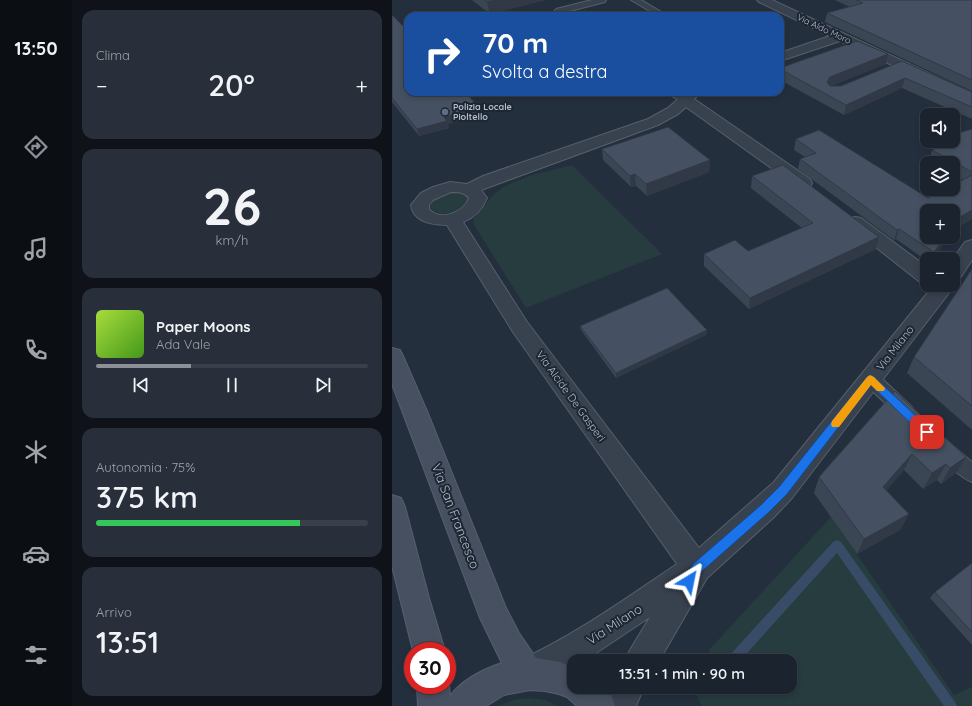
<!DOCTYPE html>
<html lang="it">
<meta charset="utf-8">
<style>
body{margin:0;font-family:Quicksand,sans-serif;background:#282f3a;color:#f1f3f6;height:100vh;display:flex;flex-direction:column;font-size:15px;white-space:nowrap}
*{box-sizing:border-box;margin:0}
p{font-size:13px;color:#a0a4aa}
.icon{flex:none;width:22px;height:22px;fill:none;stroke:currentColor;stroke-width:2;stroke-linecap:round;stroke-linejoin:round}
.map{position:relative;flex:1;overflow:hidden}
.details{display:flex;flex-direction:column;gap:10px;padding:10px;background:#0f1319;width:320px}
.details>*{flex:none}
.hud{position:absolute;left:12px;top:12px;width:380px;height:84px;border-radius:12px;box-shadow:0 2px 6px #0003,0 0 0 1px #39404a;background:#1a4fa0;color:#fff;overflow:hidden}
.controls{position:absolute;left:528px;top:108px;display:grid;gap:8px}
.controls a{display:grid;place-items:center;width:40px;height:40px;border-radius:8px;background:#1b232e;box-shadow:0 2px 6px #0003,0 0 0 1px #39404a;font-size:20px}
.speed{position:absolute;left:12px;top:642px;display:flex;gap:8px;font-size:20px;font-weight:700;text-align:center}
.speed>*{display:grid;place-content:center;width:52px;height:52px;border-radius:50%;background:#1b232e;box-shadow:0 2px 6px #0003,0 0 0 1px #39404a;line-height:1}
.speed .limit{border:6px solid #d22;background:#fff;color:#111}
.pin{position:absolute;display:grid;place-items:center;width:34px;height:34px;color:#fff;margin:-17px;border-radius:8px;box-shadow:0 2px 6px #0006}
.me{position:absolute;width:44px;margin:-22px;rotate:35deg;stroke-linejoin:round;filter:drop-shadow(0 0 3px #0008)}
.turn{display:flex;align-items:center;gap:14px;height:84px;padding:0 12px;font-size:18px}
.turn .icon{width:52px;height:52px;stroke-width:2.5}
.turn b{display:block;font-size:28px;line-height:34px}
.big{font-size:30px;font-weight:600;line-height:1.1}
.details .tile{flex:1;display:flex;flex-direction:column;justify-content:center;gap:6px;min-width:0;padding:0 14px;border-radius:12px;background:#282f3a}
.details .dial{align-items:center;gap:0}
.dial b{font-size:52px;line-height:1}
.song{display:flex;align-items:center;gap:12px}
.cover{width:48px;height:48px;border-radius:6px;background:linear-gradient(135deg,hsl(80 70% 55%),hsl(100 70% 35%))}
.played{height:4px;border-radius:2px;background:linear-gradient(90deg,#8c9099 35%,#39404a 35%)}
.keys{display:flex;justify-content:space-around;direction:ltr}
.heat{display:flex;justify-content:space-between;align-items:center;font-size:22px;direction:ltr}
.charge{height:6px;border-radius:3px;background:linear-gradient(90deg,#34c759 75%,#39404a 0)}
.trip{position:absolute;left:175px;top:654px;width:230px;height:40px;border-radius:12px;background:#1b232e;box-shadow:0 2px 6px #0003,0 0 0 1px #39404a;font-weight:600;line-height:40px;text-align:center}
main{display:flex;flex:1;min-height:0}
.menu{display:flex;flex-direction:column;width:72px;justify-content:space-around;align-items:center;background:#0b0e12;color:#a0a4aa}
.menu .icon{width:28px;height:28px}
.menu .on{color:#8c9099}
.menu b{font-size:18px;color:#f1f3f6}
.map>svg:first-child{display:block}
</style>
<main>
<nav class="menu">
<b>13:50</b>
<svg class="icon on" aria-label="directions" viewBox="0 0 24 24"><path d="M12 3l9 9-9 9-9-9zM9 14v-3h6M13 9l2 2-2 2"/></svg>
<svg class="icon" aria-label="music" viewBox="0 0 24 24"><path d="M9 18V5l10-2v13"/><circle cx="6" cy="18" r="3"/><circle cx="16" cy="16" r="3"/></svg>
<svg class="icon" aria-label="phone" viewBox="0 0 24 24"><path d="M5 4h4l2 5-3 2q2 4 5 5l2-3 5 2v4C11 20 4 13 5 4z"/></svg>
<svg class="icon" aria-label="climate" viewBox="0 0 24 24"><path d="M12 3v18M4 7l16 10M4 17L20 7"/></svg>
<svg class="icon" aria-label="car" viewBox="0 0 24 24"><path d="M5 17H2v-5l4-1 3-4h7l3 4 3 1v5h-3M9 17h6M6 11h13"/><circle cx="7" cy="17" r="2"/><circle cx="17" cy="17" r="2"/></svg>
<svg class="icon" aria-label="filters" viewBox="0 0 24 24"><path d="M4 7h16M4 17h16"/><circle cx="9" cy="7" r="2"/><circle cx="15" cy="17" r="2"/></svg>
</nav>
<section class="details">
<div class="tile"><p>Clima</p>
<div class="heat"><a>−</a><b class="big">20°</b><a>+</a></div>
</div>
<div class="tile dial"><b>26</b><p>km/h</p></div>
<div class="tile">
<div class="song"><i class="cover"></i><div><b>Paper Moons</b><p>Ada Vale</p></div></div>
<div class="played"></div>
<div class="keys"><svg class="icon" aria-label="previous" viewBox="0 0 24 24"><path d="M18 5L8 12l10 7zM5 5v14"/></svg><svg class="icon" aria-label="pause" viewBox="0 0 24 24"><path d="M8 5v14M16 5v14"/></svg><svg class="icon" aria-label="next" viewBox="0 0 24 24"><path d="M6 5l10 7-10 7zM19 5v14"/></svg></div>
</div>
<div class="tile"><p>Autonomia · 75%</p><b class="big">375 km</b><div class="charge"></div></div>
<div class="tile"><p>Arrivo</p><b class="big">13:51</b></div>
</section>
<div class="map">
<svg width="580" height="706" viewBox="0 0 580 706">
<rect width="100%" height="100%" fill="#242f3e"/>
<!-- green -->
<path fill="#263c3f" d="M 180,165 L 270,254 L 134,308 L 81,223 L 82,218 L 102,194 L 113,186 L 137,176 Z
M 60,192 L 66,192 L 75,197 L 76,200 C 69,212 48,220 38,207 L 41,200 L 51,194 Z
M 439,517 L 562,695 L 580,687 L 580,706 L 310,706 L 304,694 L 306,687 L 398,687 L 398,661 L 313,661 L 318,649 Z
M 137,698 L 153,700 L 165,706 L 107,706 L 121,700 Z"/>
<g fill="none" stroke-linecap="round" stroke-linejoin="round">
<!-- stream -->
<path fill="#394c67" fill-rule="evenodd" d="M 445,540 L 449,542 L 563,702 L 565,706 L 552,706 L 445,553 L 348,661 L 334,661 L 336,657 L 441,542 Z"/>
<defs>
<path id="lane" d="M 200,0 L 214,0 L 213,2 L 170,13 L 169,16 L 161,16 L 160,14 L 164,9 Z
M 239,0 L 249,0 L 276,16 L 266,16 Z
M 273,92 L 286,92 L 299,100 L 298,102 L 290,102 Z
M 479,373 L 485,374 L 520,407 L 523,412 L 520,417 L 514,419 L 508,417 L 473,384 L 471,379 L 473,374 Z
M 554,442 L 560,445 L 580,462 L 580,482 C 569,478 550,461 545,450 L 548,445 Z"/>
<path id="street" d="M 365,0 L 380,0 L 580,93 L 580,102 L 448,41 L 388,61 L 388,53 L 438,36 L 367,2 Z
M 294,92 L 309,92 L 302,99 L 418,179 L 420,183 L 418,187 L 412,188 L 406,187 L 294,107 L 286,114 L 266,125 L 89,190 L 95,198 C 90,210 83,217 71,222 L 135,322 L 307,548 L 382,482 L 542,285 L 561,285 L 561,282 L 563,285 L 400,498 L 382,517 L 315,578 L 267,661 L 233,661 L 238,650 L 258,617 L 192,661 L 182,661 L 182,667 L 135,689 L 124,684 L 119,673 L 124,662 C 182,636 233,599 285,564 L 121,332 L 55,225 C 41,225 21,222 19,205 L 29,193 L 41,187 L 58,182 L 75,184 L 91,176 L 256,119 L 276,108 ZM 59,192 C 66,192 72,192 77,198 C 72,212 49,222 37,209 L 37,205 L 41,200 Z
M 463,217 L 469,218 L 535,267 L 535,284 L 528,282 L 457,226 L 454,222 L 457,218 Z
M 580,240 L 580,260 L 568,278 L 561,279 L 561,259 L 573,242 Z
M 220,687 L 252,687 L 244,706 L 212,706 Z"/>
<path id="secondary" d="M 0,348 L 8,350 L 11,356 L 37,416 L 114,608 L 127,633 L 144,658 L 168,662 L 182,668 L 182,687 L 213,687 L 219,694 L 223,706 L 185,706 L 175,697 L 167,694 L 153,691 L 138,690 L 112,695 L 94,706 L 26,706 L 25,685 L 55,685 L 55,680 L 57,685 L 58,696 C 70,680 92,669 110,663 L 88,618 L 0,384 Z
M 0,495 L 9,498 L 13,507 L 37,598 L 53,651 L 21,651 L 0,566 Z"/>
</defs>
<!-- lane casing -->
<use href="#lane" stroke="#565f6c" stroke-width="2"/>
<!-- street casing -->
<use href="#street" stroke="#565f6c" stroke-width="2"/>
<!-- secondary casing -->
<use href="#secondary" stroke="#565f6c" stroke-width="2"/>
<!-- lane -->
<use href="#lane" fill="#38414e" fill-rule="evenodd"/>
<!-- street -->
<use href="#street" fill="#38414e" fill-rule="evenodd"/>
<!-- secondary -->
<use href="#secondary" fill="#465061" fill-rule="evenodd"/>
</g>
<!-- wall -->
<path fill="#3b4654" d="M 80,0 L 153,0 L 98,14 Z
M 443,0 L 580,0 L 580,91 L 433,22 L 435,13 L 458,7 Z
M 0,15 L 16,92 L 87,107 L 89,114 L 56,124 L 57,128 L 27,136 L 0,102 Z
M 496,54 L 494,64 L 439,86 L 449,86 L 510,61 L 580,92 L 580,119 L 510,88 L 452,115 L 388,80 L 388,68 Z
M 580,129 L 580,219 L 561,230 L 561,211 L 556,237 L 541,259 L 535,259 L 535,261 L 504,239 L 502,240 L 406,169 L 408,159 L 413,157 L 402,150 L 404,139 L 536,198 L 571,180 L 561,174 L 561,163 L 541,163 L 537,161 L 540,150 L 561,140 L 563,134 Z
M 210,149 L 318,160 L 317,172 L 255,196 L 244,186 L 239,187 L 211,160 Z
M 360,176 L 487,237 L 484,249 L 357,309 L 312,266 L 312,254 L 356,251 L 410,228 L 359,188 Z
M 580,269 L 580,430 L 515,373 L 522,357 Z
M 188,326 L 315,330 L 314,335 L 224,378 L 189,330 Z
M 503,391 L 574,457 L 564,473 L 549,484 L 545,480 L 531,489 L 512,470 L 494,491 L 517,514 L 508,530 L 465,554 L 422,493 L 427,477 Z
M 580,563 L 580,645 L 538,598 L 543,592 Z"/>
<!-- shaded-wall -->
<path fill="#303945" d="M 104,0 L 153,0 L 98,14 L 95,2 Z
M 496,54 L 494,64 L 436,87 L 435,82 L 438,77 Z
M 513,78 L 510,88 L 452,115 L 454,105 Z
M 87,107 L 89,114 L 56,124 L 57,128 L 27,136 L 25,129 L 52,117 Z
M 318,160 L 317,172 L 255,196 L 254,184 Z
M 243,174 L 244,186 L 239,187 L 238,176 Z
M 580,210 L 580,219 L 561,230 L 561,225 L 565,219 Z
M 507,229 L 504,239 L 502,240 L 505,230 Z
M 487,237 L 484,249 L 357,309 L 358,298 Z
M 553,237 L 556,237 L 541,259 L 540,259 L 542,252 Z
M 315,330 L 314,335 L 224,378 L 224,373 Z
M 520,454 L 512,470 L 484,503 L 491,487 Z
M 574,457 L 564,473 L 549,484 L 558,468 Z
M 554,464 L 545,480 L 531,489 L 540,473 Z
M 517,514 L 508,530 L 465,554 L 472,539 Z"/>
<!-- building -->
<path fill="#455162" stroke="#303945" d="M 92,0 L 104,0 L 95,2 Z
M 464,0 L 580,0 L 580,80 L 435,13 L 471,3 Z
M 0,15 L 16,31 L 16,92 L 73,92 L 87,107 L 52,117 L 55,121 L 25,129 L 0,98 Z
M 465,41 L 496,54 L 438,77 L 435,82 L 438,86 L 449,86 L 510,61 L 580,92 L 580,107 L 513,78 L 454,105 L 388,69 L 388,68 Z
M 276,127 L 318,160 L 254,184 L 243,174 L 238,176 L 210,149 Z
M 580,129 L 580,172 L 540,150 L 559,141 L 561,141 L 561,140 L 568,137 L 563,134 Z
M 427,130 L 536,198 L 553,189 L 561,189 L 561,185 L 580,175 L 580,210 L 565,219 L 561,225 L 561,211 L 535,211 L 535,237 L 553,237 L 542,252 L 507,229 L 505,230 L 408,159 L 424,153 L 404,139 Z
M 391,165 L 487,237 L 358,298 L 312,254 L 343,240 L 356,251 L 421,223 L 360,176 Z
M 580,269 L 580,406 L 522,357 Z
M 275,288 L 315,330 L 224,373 L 188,326 Z
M 503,391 L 574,457 L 558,468 L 554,464 L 540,473 L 520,454 L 491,487 L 517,514 L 472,539 L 427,477 Z
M 580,563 L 580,632 L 543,592 Z"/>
<!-- route -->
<path fill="#1a73e8" stroke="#114b97" d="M 478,375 L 482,377 L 538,429 L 540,432 L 538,435 L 535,436 L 531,435 L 479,385 L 395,494 L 377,512 L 309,572 L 302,585 L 297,587 L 293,585 L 291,581 L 301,564 L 369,505 L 387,487 L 475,377 Z"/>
<!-- slow -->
<path fill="#f59e0b" d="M 478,375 L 482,377 L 493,388 L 492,391 L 485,391 L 479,385 L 447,427 L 440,427 L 439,424 L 440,421 L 475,377 Z"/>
<!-- markers -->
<circle fill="#5c6f8a" stroke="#1d2633" stroke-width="1.5" cx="53" cy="112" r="4"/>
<g text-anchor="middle" stroke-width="4" stroke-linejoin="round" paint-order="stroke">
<!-- far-street labels -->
<g font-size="9" fill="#b4bcc9" stroke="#1d2633">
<text transform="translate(432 29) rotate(25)" y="3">Via Aldo Moro</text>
</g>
<!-- far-poi labels -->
<g font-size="9" font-weight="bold" fill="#b4bcc9" stroke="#1d2633" text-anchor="start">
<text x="61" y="110">Polizia Locale<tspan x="61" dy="10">Pioltello</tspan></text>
</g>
<!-- street labels -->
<g font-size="11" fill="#b4bcc9" stroke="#1d2633">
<text transform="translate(503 348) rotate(-52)" y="4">Via Milano</text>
<text transform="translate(179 396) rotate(54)" y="4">Via Alcide De Gasperi</text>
</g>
<!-- near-street labels -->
<g font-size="13" fill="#b4bcc9" stroke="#1d2633">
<text transform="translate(64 516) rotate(69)" y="5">Via San Francesco</text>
<text transform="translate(222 624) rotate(-33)" y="5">Via Milano</text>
</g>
</g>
</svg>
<div class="controls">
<a><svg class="icon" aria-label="sound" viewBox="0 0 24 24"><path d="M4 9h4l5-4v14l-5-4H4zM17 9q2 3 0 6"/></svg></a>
<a><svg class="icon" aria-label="layers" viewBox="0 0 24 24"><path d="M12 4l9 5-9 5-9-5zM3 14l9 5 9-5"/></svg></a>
<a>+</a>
<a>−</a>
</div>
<div class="speed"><div class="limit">30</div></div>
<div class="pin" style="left:535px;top:432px;background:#d93025"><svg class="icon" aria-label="arrive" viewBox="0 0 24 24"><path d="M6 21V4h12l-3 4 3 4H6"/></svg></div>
<svg class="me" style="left:297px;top:581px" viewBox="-20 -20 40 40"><path d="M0-17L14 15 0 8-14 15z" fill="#1a73e8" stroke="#fff" stroke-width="4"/></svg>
<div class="trip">13:51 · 1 min · 90 m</div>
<div class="hud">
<div class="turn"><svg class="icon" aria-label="right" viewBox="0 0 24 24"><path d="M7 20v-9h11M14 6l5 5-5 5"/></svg><div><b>70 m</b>Svolta a destra</div></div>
</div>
</div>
</main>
